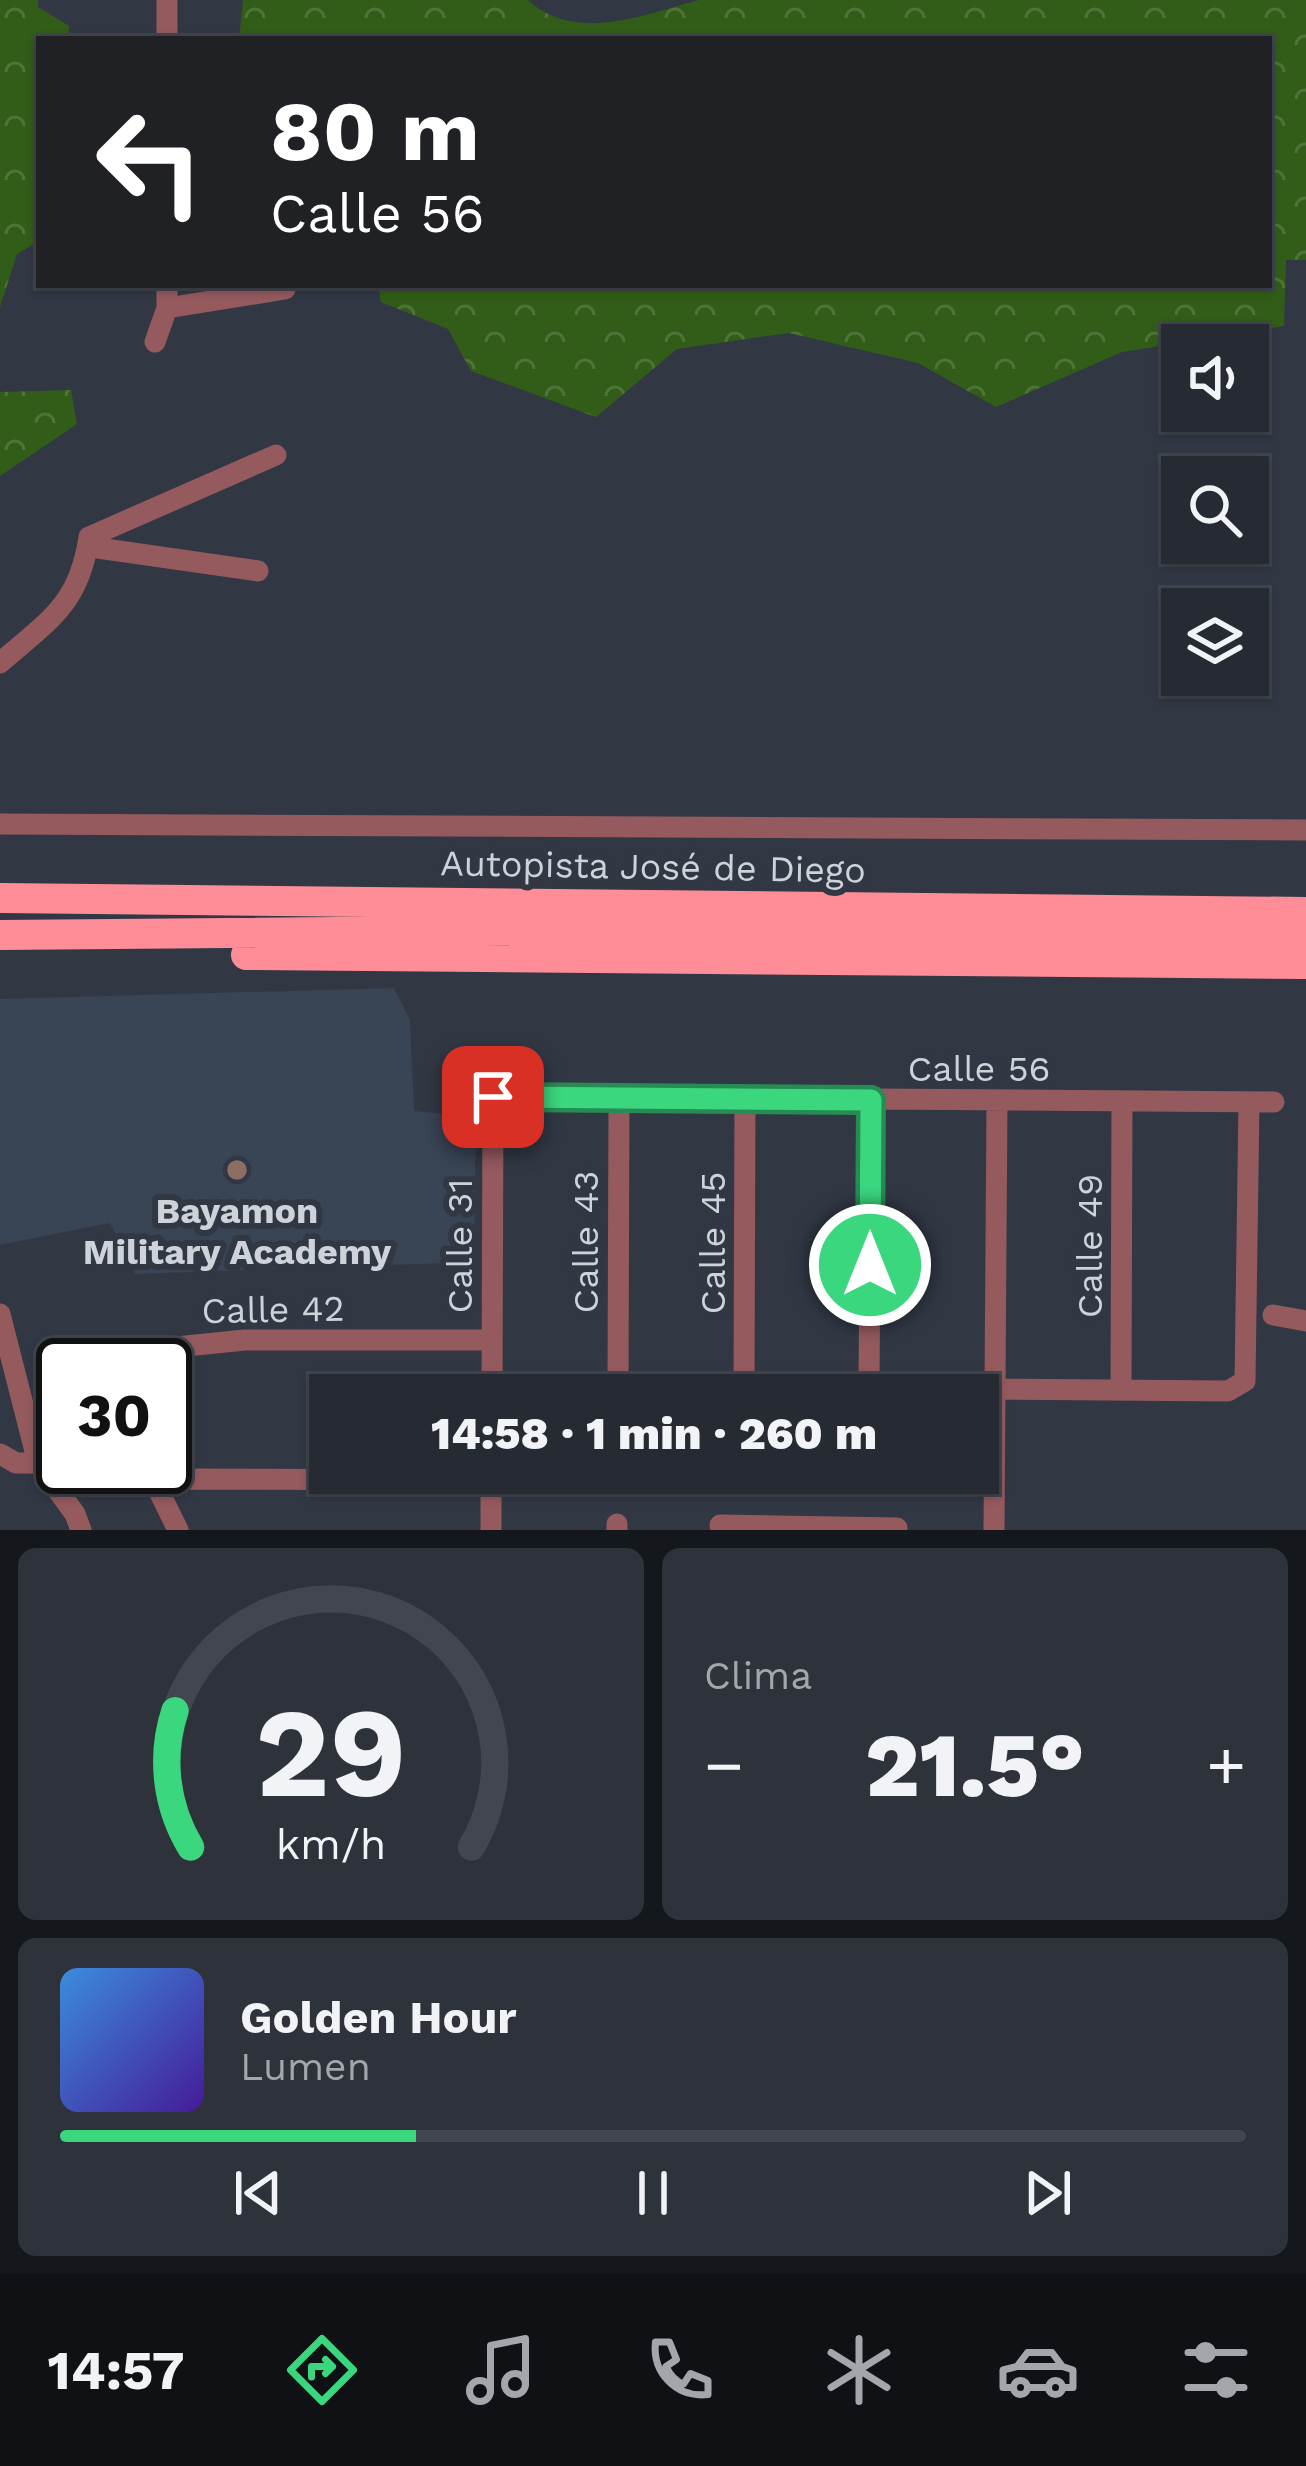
<!DOCTYPE html>
<html lang="es">
<meta charset="utf-8">
<style>
body{margin:0;font-family:"Work Sans",sans-serif;background:#2d323b;color:#f1f3f6;height:100vh;display:flex;flex-direction:column;font-size:45px;white-space:nowrap}
*{box-sizing:border-box;margin:0}
p{font-size:39px;color:#a3a7ac}
.icon{flex:none;width:66px;height:66px;fill:none;stroke:currentColor;stroke-width:2;stroke-linecap:round;stroke-linejoin:round}
.map{position:relative;height:1530px;overflow:hidden}
.details{display:flex;flex-direction:column;gap:18px;padding:18px;background:#14171c;flex:1}
.details>*{flex:none}
.top-card{position:absolute;left:36px;top:36px;width:1236px;height:252px;border-radius:0px;box-shadow:0 3px 9px #0004,0 0 0 3px #42464e;background:#202124;color:#fff;overflow:hidden}
.tools{position:absolute;left:1161px;top:324px;display:grid;gap:24px}
.tools a{display:grid;place-items:center;width:108px;height:108px;border-radius:0px;background:#252a33;box-shadow:0 3px 9px #0004,0 0 0 3px #42464e;font-size:60px}
.speed{position:absolute;left:36px;top:1338px;display:flex;gap:24px;font-size:60px;font-weight:700;text-align:center}
.speed>*{display:grid;place-content:center;width:156px;height:156px;border-radius:50%;background:#252a33;box-shadow:0 3px 9px #0004,0 0 0 3px #42464e;line-height:1}
.speed .limit{border:6px solid #111;border-radius:18px;background:#fff;color:#111}
.pin{position:absolute;display:grid;place-items:center;width:102px;height:102px;color:#fff;margin:-51px;border-radius:24px;box-shadow:0 6px 18px #0006}
.me{position:absolute;width:132px;margin:-66px;rotate:0deg;stroke-linejoin:round;filter:drop-shadow(0 0 9px #0008)}
.turn{display:flex;align-items:center;gap:42px;height:252px;padding:0 36px;font-size:54px}
.turn .icon{width:156px;height:156px;stroke-width:2.5}
.turn b{display:block;font-size:84px;line-height:102px}
.big{font-size:90px;font-weight:800;line-height:1.1}
.details .widget{flex:1;display:flex;flex-direction:column;justify-content:center;gap:18px;min-width:0;padding:0 42px;border-radius:18px;background:#2d323b}
.details .dial{align-items:center;gap:0}
.dial svg{height:312px;overflow:visible;fill:none;stroke:#42464e;stroke-width:7;stroke-linecap:round;text-anchor:middle}
.dial text{fill:#f1f3f6;stroke:none}
.song{display:flex;align-items:center;gap:36px}
.cover{width:144px;height:144px;border-radius:18px;background:linear-gradient(135deg,hsl(210 70% 55%),hsl(260 70% 35%))}
.played{height:12px;border-radius:6px;background:linear-gradient(90deg,#3bd77f 30%,#42464e 30%)}
.keys{display:flex;justify-content:space-around;direction:ltr}
.heat{display:flex;justify-content:space-between;align-items:center;font-size:66px;direction:ltr}
.details .tiles{flex:1;display:grid;gap:18px;grid-template-columns:1fr 1fr}
.widget:last-child{grid-column:span 2}
.trip{position:absolute;left:309px;top:1374px;width:690px;height:120px;border-radius:0px;background:#252a33;box-shadow:0 3px 9px #0004,0 0 0 3px #42464e;font-weight:800;line-height:120px;text-align:center}
.tab-bar{display:flex;height:192px;justify-content:space-around;align-items:center;background:#0f1114;color:#a3a7ac}
.tab-bar .icon{width:84px;height:84px}
.tab-bar .selected{color:#3bd77f}
.tab-bar b{font-size:54px;color:#f1f3f6}
.map>svg:first-child{display:block}
</style>
<div class="map">
<svg width="1306" height="1530" viewBox="0 0 1306 1530">
<defs>
<pattern id="forest-crowns" width="20" height="18" patternUnits="userSpaceOnUse" patternTransform="scale(3)"><rect width="20" height="18" fill="#315d18"/><path d="M2 6a3 3 0 1 1 6 0M12 15a3 3 0 1 1 6 0" fill="none" stroke="#4e7339"/></pattern>
</defs>
<rect width="100%" height="100%" fill="#313844"/>
<!-- built -->
<path fill="#394454" d="M 394,988 L 410,1020 L 414,1111 L 476,1117 L 474,1262 L 135,1274 L 110,1223 L 0,1245 L 0,999 Z"/>
<!-- forest -->
<path fill="url(#forest-crowns)" d="M 0,0 L 38,0 L 38,7 L 69,26 L 68,39 L 39,39 L 39,241 L 17,254 L 0,307 Z
M 243,0 L 528,0 C 575,44 646,14 699,0 L 1306,0 L 1306,260 L 1286,260 L 1284,326 L 1122,352 L 996,407 L 918,363 L 789,333 L 677,349 L 596,417 L 471,371 L 448,329 L 381,302 L 378,285 L 1269,285 L 1269,39 L 239,39 Z
M 71,390 L 77,424 L 0,476 L 0,392 Z"/>
<g fill="none" stroke-linecap="round" stroke-linejoin="round">
<!-- minor -->
<path stroke="#945a5e" stroke-width="21" d="M 167,0 L 167,39
M 167,308 L 285,289
M 155,342 L 167,308 L 167,285
M 89,537 L 276,455
M 89,537 L 98,548 L 258,571
M 0,663 C 49,620 79,605 89,537
M 0,824 L 1306,830
M 459,1096 L 1274,1102
M 0,1314 L 38,1463 L 75,1514 L 81,1530
M 1273,1315 L 1306,1321
M 57,1359 L 245,1340 L 492,1340
M 618,1386 L 619,1098
M 721,1387 L 897,1389
M 744,1387 L 745,1099
M 869,1388 L 871,1100
M 995,1389 L 1228,1391 L 1245,1381 L 1249,1102
M 1121,1390 L 1122,1101
M 492,1395 L 493,1097
M 0,1454 L 16,1463 L 38,1463
M 147,1467 L 178,1530
M 157,1486 L 187,1479 L 491,1480
M 720,1525 L 897,1528
M 491,1530 L 491,1473
M 617,1530 L 617,1524
M 994,1530 L 997,1101"/>
<!-- highway -->
<path stroke="#ff8d98" stroke-width="30" d="M 0,898 L 1306,912
M 0,935 L 684,929 L 1306,936
M 246,955 L 1306,964"/>
</g>
<g fill="none" stroke-linecap="round" stroke-linejoin="round">
<defs>
<path id="route" d="M 493,1097 L 871,1100 L 870,1265"/>
</defs>
<!-- route casing -->
<use href="#route" stroke="#268c53" stroke-width="30"/>
<!-- route -->
<use href="#route" stroke="#3bd77f" stroke-width="21"/>
</g>
<!-- markers -->
<circle fill="#8d6e63" stroke="#313844" stroke-width="4.5" cx="237" cy="1170" r="12"/>
<g text-anchor="middle" stroke-width="12" stroke-linejoin="round" paint-order="stroke">
<!-- street labels -->
<g font-size="36" fill="#ced3da" stroke="#313844">
<text transform="translate(653 866) rotate(1)" y="13">Autopista José de Diego</text>
<text x="979" y="1081">Calle 56</text>
<text transform="translate(585 1242) rotate(-90)" y="13">Calle 43</text>
<text transform="translate(712 1243) rotate(-90)" y="13">Calle 45</text>
<text transform="translate(459 1246) rotate(-90)" y="13">Calle 31</text>
<text transform="translate(1089 1246) rotate(-90)" y="13">Calle 49</text>
<text transform="translate(273 1309) rotate(-1)" y="13">Calle 42</text>
</g>
<!-- poi labels -->
<g font-size="36" font-weight="bold" fill="#ced3da" stroke="#313844">
<text x="237" y="1223">Bayamon<tspan x="237" dy="41">Military Academy</tspan></text>
</g>
</g>
</svg>
<div class="tools">
<a><svg class="icon" aria-label="sound" viewBox="0 0 24 24"><path d="M4 9h4l5-4v14l-5-4H4zM17 9q2 3 0 6"/></svg></a>
<a><svg class="icon" aria-label="search" viewBox="0 0 24 24"><circle cx="10" cy="10" r="6"/><path d="M15 15l6 6"/></svg></a>
<a><svg class="icon" aria-label="layers" viewBox="0 0 24 24"><path d="M12 4l9 5-9 5-9-5zM3 14l9 5 9-5"/></svg></a>
</div>
<div class="speed"><div class="limit">30</div></div>
<div class="pin" style="left:493px;top:1097px;background:#d93025"><svg class="icon" aria-label="arrive" viewBox="0 0 24 24"><path d="M6 21V4h12l-3 4 3 4H6"/></svg></div>
<svg class="me" style="left:870px;top:1265px" viewBox="-20 -20 40 40"><circle r="17" fill="#3bd77f" stroke="#fff" stroke-width="3"/><path d="M0-11L8 9 0 5-8 9z" fill="#fff"/></svg>
<div class="trip">14:58 · 1 min · 260 m</div>
<div class="top-card">
<div class="turn"><svg class="icon" aria-label="left" viewBox="0 0 24 24"><path d="M17 20v-9H6M10 6l-5 5 5 5"/></svg><div><b>80 m</b>Calle 56</div></div>
</div>
</div>
<section class="details">
<div class="tiles">
<div class="widget dial"><svg viewBox="0 0 100 80">
<path d="M14 69A42 42 0 1 1 86 69"/>
<path d="M14 69A42 42 0 0 1 10 34" stroke="#3bd77f"/>
<text x="50" y="56" font-size="32" font-weight="700">29</text>
<text x="50" y="72" font-size="11">km/h</text>
</svg></div>
<div class="widget"><p>Clima</p>
<div class="heat"><a>−</a><b class="big">21.5°</b><a>+</a></div>
</div>
<div class="widget">
<div class="song"><i class="cover"></i><div><b>Golden Hour</b><p>Lumen</p></div></div>
<div class="played"></div>
<div class="keys"><svg class="icon" aria-label="previous" viewBox="0 0 24 24"><path d="M18 5L8 12l10 7zM5 5v14"/></svg><svg class="icon" aria-label="pause" viewBox="0 0 24 24"><path d="M8 5v14M16 5v14"/></svg><svg class="icon" aria-label="next" viewBox="0 0 24 24"><path d="M6 5l10 7-10 7zM19 5v14"/></svg></div>
</div>
</div>
</section>
<nav class="tab-bar">
<b>14:57</b>
<svg class="icon selected" aria-label="directions" viewBox="0 0 24 24"><path d="M12 3l9 9-9 9-9-9zM9 14v-3h6M13 9l2 2-2 2"/></svg>
<svg class="icon" aria-label="music" viewBox="0 0 24 24"><path d="M9 18V5l10-2v13"/><circle cx="6" cy="18" r="3"/><circle cx="16" cy="16" r="3"/></svg>
<svg class="icon" aria-label="phone" viewBox="0 0 24 24"><path d="M5 4h4l2 5-3 2q2 4 5 5l2-3 5 2v4C11 20 4 13 5 4z"/></svg>
<svg class="icon" aria-label="climate" viewBox="0 0 24 24"><path d="M12 3v18M4 7l16 10M4 17L20 7"/></svg>
<svg class="icon" aria-label="car" viewBox="0 0 24 24"><path d="M5 17H2v-5l4-1 3-4h7l3 4 3 1v5h-3M9 17h6M6 11h13"/><circle cx="7" cy="17" r="2"/><circle cx="17" cy="17" r="2"/></svg>
<svg class="icon" aria-label="filters" viewBox="0 0 24 24"><path d="M4 7h16M4 17h16"/><circle cx="9" cy="7" r="2"/><circle cx="15" cy="17" r="2"/></svg>
</nav>
